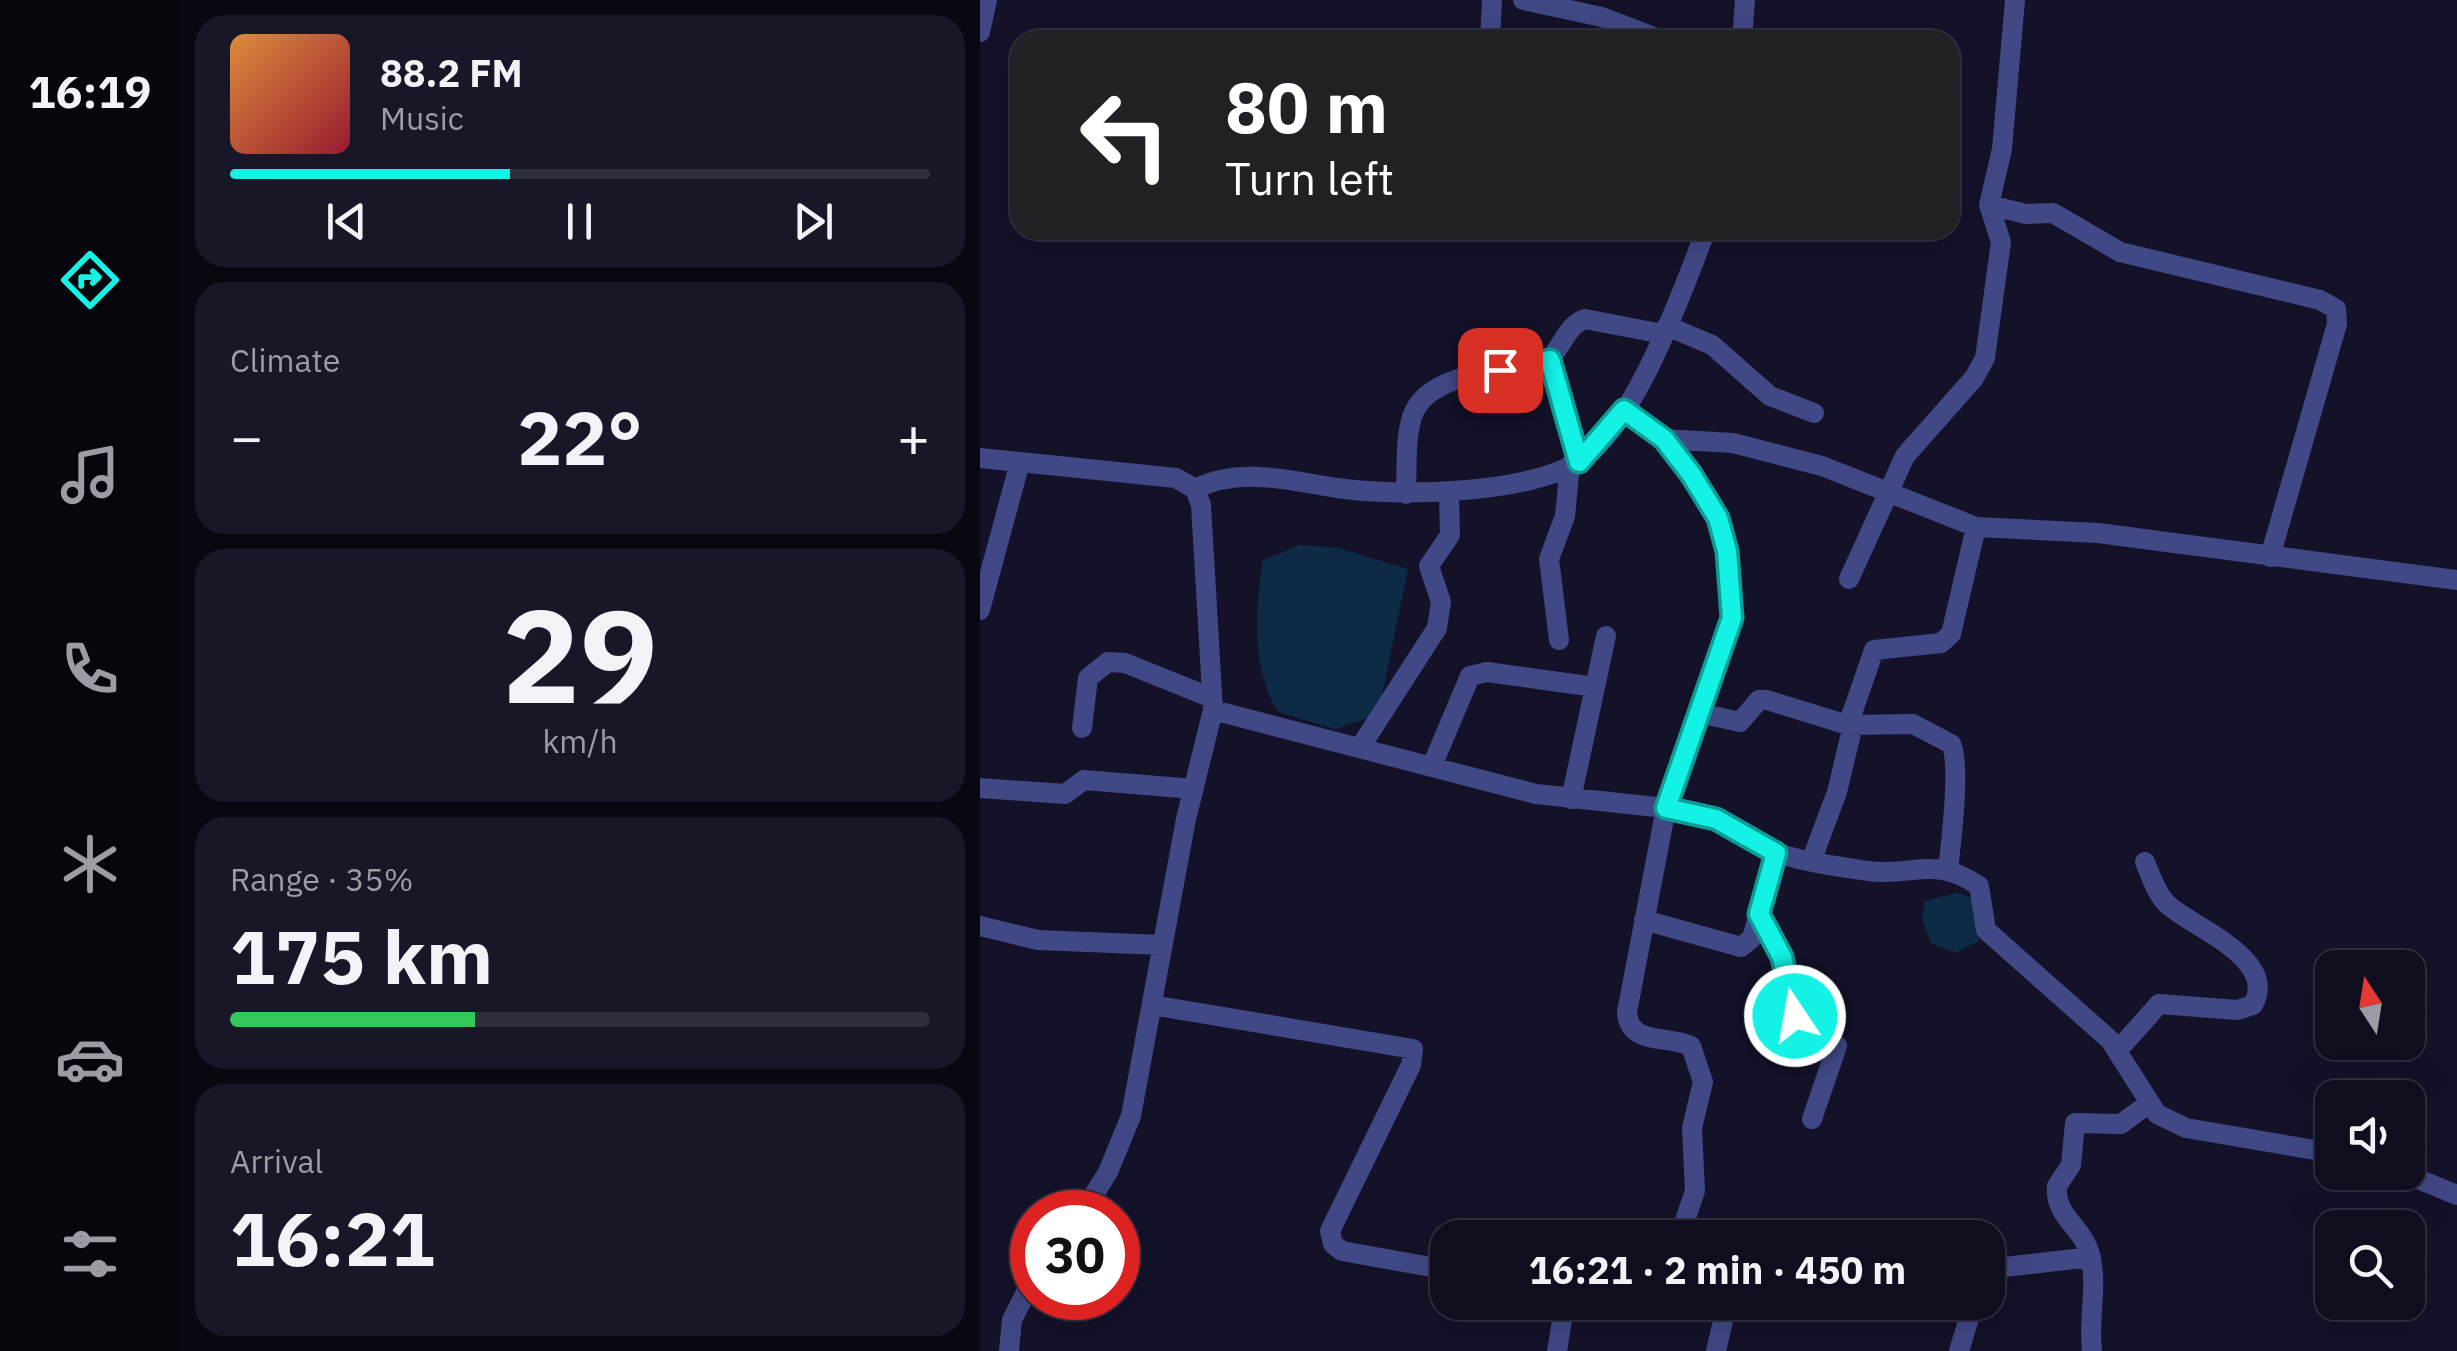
<!DOCTYPE html>
<meta charset="utf-8">
<style>
body{margin:0;font-family:"IBM Plex Sans",sans-serif;background:#171728;color:#f1f3f6;height:100vh;display:flex;flex-direction:column;font-size:38px;white-space:nowrap}
*{box-sizing:border-box;margin:0}
p{font-size:32px;color:#9b9ca4}
.icon{flex:none;width:55px;height:55px;fill:none;stroke:currentColor;stroke-width:2;stroke-linecap:round;stroke-linejoin:round}
.map{position:relative;flex:1;overflow:hidden}
.drawer{display:flex;flex-direction:column;gap:15px;padding:15px;background:#080811;width:800px}
.drawer>*{flex:none}
.hud{position:absolute;left:30px;top:30px;width:950px;height:210px;border-radius:30px;box-shadow:0 10px 40px #0002,0 0 0 2px #2e2e3d;background:#202124;color:#fff;overflow:hidden}
.needle{width:65px;rotate:348deg}
.buttons{position:absolute;left:1335px;top:950px;display:grid;gap:20px}
.buttons a{display:grid;place-items:center;width:110px;height:110px;border-radius:20px;background:#0e0e1f;box-shadow:0 10px 40px #0002,0 0 0 2px #2e2e3d;font-size:50px}
.speed{position:absolute;left:30px;top:1190px;display:flex;gap:20px;font-size:50px;font-weight:700;text-align:center}
.speed>*{display:grid;place-content:center;width:130px;height:130px;border-radius:50%;background:#0e0e1f;box-shadow:0 10px 40px #0002,0 0 0 2px #2e2e3d;line-height:1}
.speed .limit{border:15px solid #d22;background:#fff;color:#111}
.pin{position:absolute;display:grid;place-items:center;width:85px;height:85px;color:#fff;margin:-42px;border-radius:20px;box-shadow:0 5px 15px #0006}
.me{position:absolute;width:110px;margin:-55px;rotate:348deg;stroke-linejoin:round;filter:drop-shadow(0 0 8px #0008)}
.turn{display:flex;align-items:center;gap:35px;height:210px;padding:0 50px;font-size:45px}
.turn .icon{width:130px;height:130px;stroke-width:2.5}
.turn b{display:block;font-size:70px;line-height:85px}
.big{font-size:75px;font-weight:700;line-height:1.1}
.drawer .widget{flex:1;display:flex;flex-direction:column;justify-content:center;gap:15px;min-width:0;padding:0 35px;border-radius:30px;background:#171728}
.drawer .dial{align-items:center;gap:0}
.dial b{font-size:130px;line-height:1}
.song{display:flex;align-items:center;gap:30px}
.cover{width:120px;height:120px;border-radius:15px;background:linear-gradient(135deg,hsl(30 70% 55%),hsl(350 70% 35%))}
.played{height:10px;border-radius:5px;background:linear-gradient(90deg,#14f1e5 40%,#2e2e3d 40%)}
.keys{display:flex;justify-content:space-around;direction:ltr}
.heat{display:flex;justify-content:space-between;align-items:center;font-size:55px;direction:ltr}
.charge{height:15px;border-radius:8px;background:linear-gradient(90deg,#34c759 35%,#2e2e3d 0)}
.trip{position:absolute;left:450px;top:1220px;width:575px;height:100px;border-radius:30px;background:#0e0e1f;box-shadow:0 10px 40px #0002,0 0 0 2px #2e2e3d;font-weight:700;line-height:100px;text-align:center}
main{display:flex;flex:1;min-height:0}
.tabs{display:flex;flex-direction:column;width:180px;justify-content:space-around;align-items:center;background:#06060c;color:#9b9ca4}
.tabs .icon{width:70px;height:70px}
.tabs .current{color:#14f1e5}
.tabs b{font-size:45px;color:#f1f3f6}
.map>svg:first-child{display:block}
</style>
<main>
<nav class="tabs">
<b>16:19</b>
<svg class="icon current" aria-label="directions" viewBox="0 0 24 24"><path d="M12 3l9 9-9 9-9-9zM9 14v-3h6M13 9l2 2-2 2"/></svg>
<svg class="icon" aria-label="music" viewBox="0 0 24 24"><path d="M9 18V5l10-2v13"/><circle cx="6" cy="18" r="3"/><circle cx="16" cy="16" r="3"/></svg>
<svg class="icon" aria-label="phone" viewBox="0 0 24 24"><path d="M5 4h4l2 5-3 2q2 4 5 5l2-3 5 2v4C11 20 4 13 5 4z"/></svg>
<svg class="icon" aria-label="climate" viewBox="0 0 24 24"><path d="M12 3v18M4 7l16 10M4 17L20 7"/></svg>
<svg class="icon" aria-label="car" viewBox="0 0 24 24"><path d="M5 17H2v-5l4-1 3-4h7l3 4 3 1v5h-3M9 17h6M6 11h13"/><circle cx="7" cy="17" r="2"/><circle cx="17" cy="17" r="2"/></svg>
<svg class="icon" aria-label="filters" viewBox="0 0 24 24"><path d="M4 7h16M4 17h16"/><circle cx="9" cy="7" r="2"/><circle cx="15" cy="17" r="2"/></svg>
</nav>
<section class="drawer">
<div class="widget">
<div class="song"><i class="cover"></i><div><b>88.2 FM</b><p>Music</p></div></div>
<div class="played"></div>
<div class="keys"><svg class="icon" aria-label="previous" viewBox="0 0 24 24"><path d="M18 5L8 12l10 7zM5 5v14"/></svg><svg class="icon" aria-label="pause" viewBox="0 0 24 24"><path d="M8 5v14M16 5v14"/></svg><svg class="icon" aria-label="next" viewBox="0 0 24 24"><path d="M6 5l10 7-10 7zM19 5v14"/></svg></div>
</div>
<div class="widget"><p>Climate</p>
<div class="heat"><a>−</a><b class="big">22°</b><a>+</a></div>
</div>
<div class="widget dial"><b>29</b><p>km/h</p></div>
<div class="widget"><p>Range · 35%</p><b class="big">175 km</b><div class="charge"></div></div>
<div class="widget"><p>Arrival</p><b class="big">16:21</b></div>
</section>
<div class="map">
<svg width="1477" height="1351" viewBox="0 0 1477 1351">
<rect width="100%" height="100%" fill="#131229"/>
<!-- water -->
<path fill="#0e2b46" d="M 320,545 L 358,548 L 428,569 L 398,715 L 355,729 L 298,712 C 271,668 275,609 283,560 Z
M 976,893 L 991,897 L 999,941 L 976,953 L 951,943 L 942,919 L 945,901 Z"/>
<g fill="none" stroke-linecap="round" stroke-linejoin="round">
<!-- minor -->
<path stroke="#404885" stroke-width="20" d="M 543,0 L 622,17 L 682,40
M 0,32 L 7,0
M 510,40 L 512,0
M 762,40 L 765,0
M 1009,205 L 1046,214 L 1073,213 L 1140,252 L 1340,300 L 1356,309 L 1357,324 L 1290,557
M 687,326 L 732,345 L 790,396 L 834,413
M 570,360 L 599,462
M 644,410 L 684,439 L 753,443 L 842,466 L 996,527 L 1118,533 L 1477,580
M 684,439 L 738,518 L 747,551 L 752,618 L 686,808 L 647,1012 C 649,1046 688,1035 711,1046 L 723,1082 L 712,1128 L 715,1191 L 699,1238
M 0,458 L 196,478 L 215,489 L 221,505 L 233,710 L 206,819 L 151,1116 L 128,1172 L 103,1212
M 215,489 C 260,466 310,481 357,488 C 418,497 545,494 598,462 C 655,427 702,292 726,230
M 426,494 C 427,469 425,440 432,417 C 447,371 524,372 562,364 C 582,353 584,326 605,319 L 683,334
M 869,579 L 925,456 L 994,378 L 1005,358 L 1021,242 L 1009,205 L 1022,149 L 1035,0
M 0,610 L 40,462
M 579,640 L 569,559 L 585,516 L 590,465
M 233,710 L 556,794 L 713,811 C 743,821 767,842 797,853 C 823,862 860,867 888,871 C 934,877 954,855 999,886 L 1006,930 L 1130,1040 L 1177,1114 L 1206,1128 L 1352,1153
M 719,713 L 760,722 L 779,700 L 787,700 L 868,725 L 933,724 L 971,744 C 981,764 971,843 968,870
M 868,725 L 894,650 L 961,643 L 971,634 L 996,527
M 102,728 L 108,678 L 128,662 L 145,663 L 232,698
M 381,746 L 457,628 L 461,602 L 449,566 L 470,535 L 469,493
M 452,766 L 490,676 L 507,672 L 615,687
M 0,788 L 85,794 L 104,780 L 214,789
M 591,799 L 626,636
M 832,859 L 857,792 L 873,725
M 779,913 L 802,957 L 815,1016 L 857,1046 L 832,1119
M 664,920 L 761,947 L 772,938 L 797,853
M 0,926 L 58,940 L 182,945
M 172,1005 L 433,1049 L 431,1065 L 350,1231 L 353,1244 L 362,1251 L 468,1270
M 1138,1050 L 1179,1004 L 1257,1010 L 1273,1005 C 1299,958 1211,927 1187,904 C 1176,893 1171,876 1165,862
M 1421,1172 L 1477,1195
M 1008,1269 L 1111,1257
M 638,1302 L 674,1302
M 29,1351 L 32,1320 L 52,1280
M 577,1351 L 585,1302
M 736,1351 L 746,1308
M 979,1351 L 994,1302
M 1112,1351 C 1108,1319 1118,1286 1110,1255 C 1103,1226 1074,1217 1077,1186 L 1091,1165 L 1095,1123 L 1141,1124 L 1168,1104"/>
</g>
<g fill="none" stroke-linecap="round" stroke-linejoin="round">
<defs>
<path id="route" d="M 520,370 L 570,360 L 599,462 L 644,410 L 684,439 L 711,474 L 738,518 L 747,551 L 752,618 L 686,808 L 736,819 L 796,853 L 779,914 L 802,957 L 815,1016"/>
</defs>
<!-- route casing -->
<use href="#route" stroke="#0d9d95" stroke-width="25"/>
<!-- route -->
<use href="#route" stroke="#14f1e5" stroke-width="18"/>
</g>
</svg>
<div class="buttons">
<a><svg class="needle" viewBox="-14 -14 28 28"><path d="M0-13l5 13h-10z" fill="#e53935"/><path d="M0 13l5-13h-10z" fill="#9b9ca4"/></svg></a>
<a><svg class="icon" aria-label="sound" viewBox="0 0 24 24"><path d="M4 9h4l5-4v14l-5-4H4zM17 9q2 3 0 6"/></svg></a>
<a><svg class="icon" aria-label="search" viewBox="0 0 24 24"><circle cx="10" cy="10" r="6"/><path d="M15 15l6 6"/></svg></a>
</div>
<div class="speed"><div class="limit">30</div></div>
<div class="pin" style="left:520px;top:370px;background:#d93025"><svg class="icon" aria-label="arrive" viewBox="0 0 24 24"><path d="M6 21V4h12l-3 4 3 4H6"/></svg></div>
<svg class="me" style="left:815px;top:1016px" viewBox="-20 -20 40 40"><circle r="17" fill="#14f1e5" stroke="#fff" stroke-width="3"/><path d="M0-11L8 9 0 5-8 9z" fill="#fff"/></svg>
<div class="trip">16:21 · 2 min · 450 m</div>
<div class="hud">
<div class="turn"><svg class="icon" aria-label="left" viewBox="0 0 24 24"><path d="M17 20v-9H6M10 6l-5 5 5 5"/></svg><div><b>80 m</b>Turn left</div></div>
</div>
</div>
</main>
